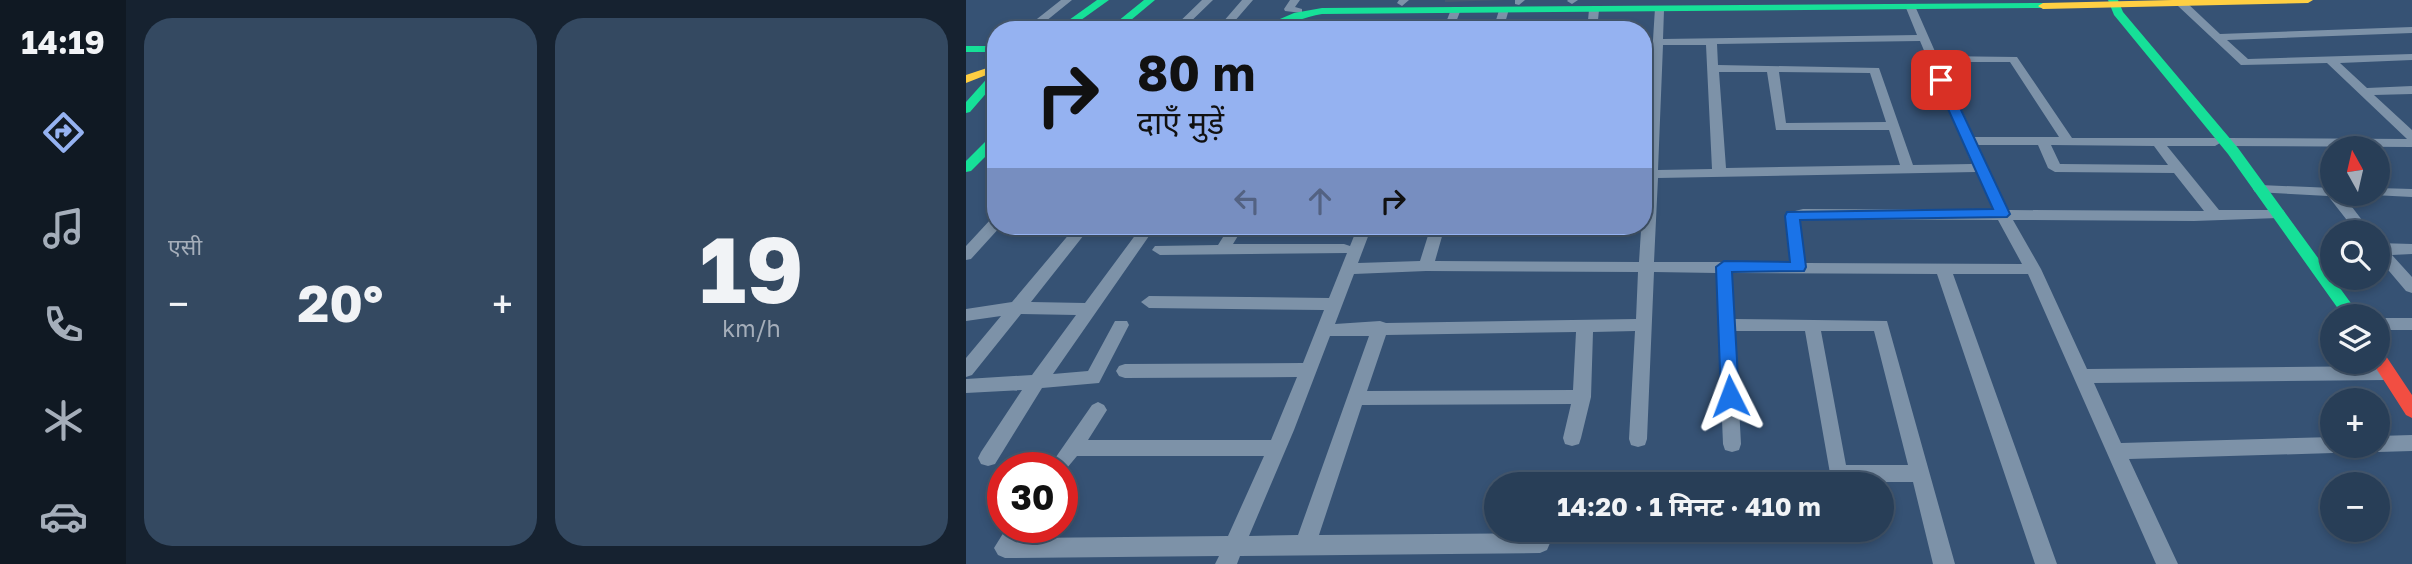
<!DOCTYPE html>
<html lang="hi">
<meta charset="utf-8">
<style>
body{margin:0;font-family:"Golos Text","Noto Sans Devanagari",sans-serif;background:#344961;color:#f1f3f6;height:100vh;display:flex;flex-direction:column;font-size:26px;white-space:nowrap}
*{box-sizing:border-box;margin:0}
p{font-size:23px;color:#a5aeba}
.icon{flex:none;width:38px;height:38px;fill:none;stroke:currentColor;stroke-width:2;stroke-linecap:round;stroke-linejoin:round}
.map{position:relative;flex:1;overflow:hidden}
.sheet{display:flex;flex-direction:column;gap:18px;padding:18px;background:#162230;width:840px}
.sheet>*{flex:none}
.hud{position:absolute;left:21px;top:21px;width:665px;height:214px;border-radius:28px;box-shadow:0 4px 10px #0003,0 0 0 2px #44576d;background:#95b2f1;color:#111;overflow:hidden}
.needle{width:46px;rotate:352deg}
.fabs{position:absolute;left:1354px;top:136px;display:grid;gap:14px}
.fabs a{display:grid;place-items:center;width:70px;height:70px;border-radius:50%;background:#283e57;box-shadow:0 4px 10px #0003,0 0 0 2px #44576d;font-size:35px}
.speed{position:absolute;left:21px;top:452px;display:flex;gap:14px;font-size:35px;font-weight:700;text-align:center}
.speed>*{display:grid;place-content:center;width:91px;height:91px;border-radius:50%;background:#283e57;box-shadow:0 4px 10px #0003,0 0 0 2px #44576d;line-height:1}
.speed .limit{border:10px solid #d22;background:#fff;color:#111}
.pin{position:absolute;display:grid;place-items:center;width:60px;height:60px;color:#fff;margin:-30px;border-radius:14px;box-shadow:0 4px 10px #0006}
.me{position:absolute;width:77px;margin:-38px;rotate:357deg;stroke-linejoin:round;filter:drop-shadow(0 0 5px #0008)}
.turn{display:flex;align-items:center;gap:24px;height:147px;padding:0 35px;font-size:32px}
.turn .icon{width:91px;height:91px;stroke-width:2.5}
.turn b{display:block;font-size:49px;line-height:60px}
.lanes{display:flex;align-items:center;height:66px;padding:0 35px;background:#0003;justify-content:center;gap:35px;direction:ltr}
.lanes .off{opacity:.35}
.big{font-size:52px;font-weight:700;line-height:1.1}
.sheet .widget{flex:1;display:flex;flex-direction:column;justify-content:center;gap:10px;min-width:0;padding:0 24px;border-radius:28px;background:#344961}
.sheet .dial{align-items:center;gap:0}
.dial b{font-size:91px;line-height:1}
.heat{display:flex;justify-content:space-between;align-items:center;font-size:38px;direction:ltr}
.sheet .tiles{flex:1;display:grid;gap:18px;grid-template-columns:repeat(2,1fr)}
.trip{position:absolute;left:518px;top:472px;width:410px;height:70px;border-radius:35px;background:#283e57;box-shadow:0 4px 10px #0003,0 0 0 2px #44576d;font-weight:700;line-height:70px;text-align:center}
main{display:flex;flex:1;min-height:0}
.tab-bar{display:flex;flex-direction:column;width:126px;justify-content:space-around;align-items:center;background:#101923;color:#a5aeba}
.tab-bar .icon{width:49px;height:49px}
.tab-bar .current{color:#95b2f1}
.tab-bar b{font-size:32px;color:#f1f3f6}
.map>svg:first-child{display:block}
</style>
<main>
<nav class="tab-bar">
<b>14:19</b>
<svg class="icon current" aria-label="directions" viewBox="0 0 24 24"><path d="M12 3l9 9-9 9-9-9zM9 14v-3h6M13 9l2 2-2 2"/></svg>
<svg class="icon" aria-label="music" viewBox="0 0 24 24"><path d="M9 18V5l10-2v13"/><circle cx="6" cy="18" r="3"/><circle cx="16" cy="16" r="3"/></svg>
<svg class="icon" aria-label="phone" viewBox="0 0 24 24"><path d="M5 4h4l2 5-3 2q2 4 5 5l2-3 5 2v4C11 20 4 13 5 4z"/></svg>
<svg class="icon" aria-label="climate" viewBox="0 0 24 24"><path d="M12 3v18M4 7l16 10M4 17L20 7"/></svg>
<svg class="icon" aria-label="car" viewBox="0 0 24 24"><path d="M5 17H2v-5l4-1 3-4h7l3 4 3 1v5h-3M9 17h6M6 11h13"/><circle cx="7" cy="17" r="2"/><circle cx="17" cy="17" r="2"/></svg>
</nav>
<section class="sheet">
<div class="tiles">
<div class="widget"><p>एसी</p>
<div class="heat"><a>−</a><b class="big">20°</b><a>+</a></div>
</div>
<div class="widget dial"><b>19</b><p>km/h</p></div>
</div>
</section>
<div class="map">
<svg width="1446" height="564" viewBox="0 0 1446 564">
<rect width="100%" height="100%" fill="#365274"/>
<g fill="none" stroke-linecap="round" stroke-linejoin="round">
<!-- street -->
<path fill="#7d92a8" fill-rule="evenodd" d="M 95,0 L 106,0 L 69,30 L 57,30 Z
M 236,0 L 247,0 L 216,30 L 205,30 Z
M 276,0 L 287,0 L 261,30 L 250,30 Z
M 324,0 L 334,0 L 329,7 L 336,9 L 336,13 L 319,11 L 318,9 Z
M 433,0 L 443,0 L 436,6 L 431,3 Z
M 549,0 L 559,0 L 553,5 L 549,4 Z
M 612,0 L 606,4 L 601,1 L 602,0 Z
M 1212,2 L 1220,2 L 1254,34 L 1446,27 L 1446,33 L 1261,40 L 1282,59 L 1446,54 L 1446,60 L 1374,63 L 1401,88 L 1446,86 L 1446,94 L 1408,95 L 1446,130 L 1446,147 L 1260,146 L 1254,143 L 1249,146 L 1201,146 L 1253,210 L 1317,210 L 1319,213 L 1312,218 L 1228,221 L 1047,220 L 1075,269 L 1121,369 L 1421,366 L 1427,368 L 1430,373 L 1427,378 L 1421,380 L 1128,383 L 1155,443 L 1367,437 L 1367,446 L 1376,446 L 1374,451 L 1367,453 L 1163,459 L 1212,564 L 1190,564 L 1062,274 L 987,274 L 1091,564 L 1069,564 L 971,274 L 766,273 L 769,319 L 921,321 L 989,564 L 967,564 L 947,482 L 872,482 L 865,479 L 839,331 L 769,331 L 775,444 L 773,450 L 766,452 L 759,450 L 757,444 L 750,273 L 688,272 L 681,439 L 679,445 L 672,447 L 665,445 L 663,439 L 669,331 L 627,332 L 625,397 L 615,438 L 613,444 L 606,446 L 599,444 L 597,438 L 605,404 L 396,405 L 353,535 L 574,533 L 581,536 L 584,543 L 581,550 L 574,553 L 274,556 L 271,564 L 249,564 L 253,556 L 39,558 L 32,555 L 28,548 L 41,527 L 63,527 L 58,538 L 262,536 L 298,456 L 111,456 L 96,474 L 96,467 L 83,467 L 126,405 L 132,402 L 138,405 L 141,410 L 122,440 L 305,440 L 331,377 L 159,378 L 153,376 L 150,371 L 153,366 L 159,364 L 337,363 L 358,310 L 183,308 L 175,302 L 183,296 L 363,298 L 381,253 L 194,255 L 186,250 L 189,246 L 252,245 L 264,226 L 278,226 L 267,244 L 378,244 L 384,246 L 392,226 L 406,226 L 392,263 L 454,261 L 465,226 L 479,226 L 469,261 L 673,262 L 689,8 L 698,10 L 697,39 L 951,35 L 940,8 L 949,6 L 971,56 L 1051,57 L 1106,138 L 1249,138 L 1254,141 L 1260,138 L 1441,139 L 1361,63 L 1275,65 L 1212,6 ZM 954,41 L 1006,164 L 947,165 L 913,68 L 752,65 L 751,44 ZM 697,45 L 740,45 L 746,169 L 692,170 ZM 974,62 L 1044,62 L 1093,137 L 1008,137 ZM 753,72 L 801,72 L 810,130 L 923,130 L 934,165 L 760,168 ZM 813,72 L 904,73 L 920,122 L 820,123 ZM 1011,145 L 1072,145 L 1082,168 L 1089,172 L 1208,173 L 1238,211 L 1042,210 ZM 1085,145 L 1188,146 L 1202,165 L 1094,164 ZM 1010,172 L 1027,210 L 837,209 L 821,213 L 819,216 L 824,262 L 688,262 L 692,178 ZM 833,219 L 1032,220 L 1056,264 L 839,263 ZM 460,271 L 672,272 L 670,319 L 420,323 L 414,321 L 369,324 L 388,274 ZM 855,331 L 908,331 L 942,465 L 880,465 ZM 610,332 L 607,390 L 401,391 L 420,335 ZM 364,336 L 403,336 L 332,535 L 283,536 L 328,430 Z
M 486,7 L 495,9 L 487,30 L 477,30 Z
M 534,7 L 543,9 L 537,30 L 527,30 Z
M 628,7 L 633,10 L 631,30 L 621,30 L 623,10 Z
M 1294,185 L 1367,188 L 1367,194 L 1376,194 L 1406,233 L 1391,233 L 1362,196 L 1289,192 L 1287,189 L 1289,186 Z
M 1412,188 L 1446,189 L 1446,197 L 1407,195 L 1412,194 Z
M 30,217 L 30,226 L 35,226 L 5,259 L 0,260 L 0,246 L 25,219 Z
M 110,226 L 125,226 L 65,302 L 119,303 L 176,226 L 190,226 L 87,374 L 122,371 L 149,321 L 161,321 L 163,325 L 133,383 L 76,388 L 29,464 L 22,466 L 15,464 L 12,458 L 15,452 L 56,390 L 0,393 L 0,379 L 66,375 L 110,315 L 55,314 L 6,375 L 0,377 L 0,358 L 35,316 L 0,321 L 0,309 L 46,302 Z
M 1412,243 L 1446,244 L 1446,254 L 1426,255 L 1446,277 L 1446,293 L 1440,291 L 1412,258 Z
M 1412,318 L 1446,318 L 1446,330 L 1412,330 Z
M 1446,435 L 1446,451 L 1412,452 L 1404,446 L 1412,446 L 1412,436 Z"/>
<!-- fast -->
<path fill="#16e098" fill-rule="evenodd" d="M 131,0 L 143,0 L 101,30 L 89,30 Z
M 178,0 L 189,0 L 153,30 L 141,30 Z
M 1142,0 L 1152,0 L 1157,12 L 1272,148 L 1395,317 L 1378,317 L 1262,154 L 1148,15 Z
M 1077,3 L 1082,6 L 1081,8 L 356,14 C 333,18 311,30 288,30 L 328,13 L 356,8 Z
M 0,46 L 30,46 L 30,52 L 0,52 Z
M 30,72 L 30,82 L 4,112 L 0,113 L 0,102 L 26,73 Z
M 30,135 L 30,146 L 5,171 L 0,172 L 0,161 L 25,136 Z"/>
<!-- slow -->
<path fill="#ffcf43" fill-rule="evenodd" d="M 1206,0 L 1347,0 L 1342,3 L 1077,9 L 1072,6 L 1077,3 Z
M 24,67 L 30,70 L 28,72 L 0,83 L 0,75 Z"/>
<!-- jam -->
<path fill="#f24e42" fill-rule="evenodd" d="M 1412,351 L 1418,353 L 1446,395 L 1446,418 L 1440,415 L 1406,362 L 1412,362 Z"/>
</g>
<!-- wall -->
<path fill="#455971" d="M 479,0 L 540,0 L 479,2 Z"/>
<!-- route -->
<path fill="#1a73e8" stroke="#114b97" stroke-width="2" d="M 975,77 L 981,80 L 1044,214 L 1041,217 L 834,220 L 840,267 L 838,271 L 766,272 L 773,396 L 770,401 L 764,404 L 757,401 L 755,396 L 750,267 L 758,261 L 824,262 L 819,216 L 821,212 L 1027,209 L 969,80 Z"/>
</svg>
<div class="fabs">
<a><svg class="needle" viewBox="-14 -14 28 28"><path d="M0-13l5 13h-10z" fill="#e53935"/><path d="M0 13l5-13h-10z" fill="#a5aeba"/></svg></a>
<a><svg class="icon" aria-label="search" viewBox="0 0 24 24"><circle cx="10" cy="10" r="6"/><path d="M15 15l6 6"/></svg></a>
<a><svg class="icon" aria-label="layers" viewBox="0 0 24 24"><path d="M12 4l9 5-9 5-9-5zM3 14l9 5 9-5"/></svg></a>
<a>+</a>
<a>−</a>
</div>
<div class="speed"><div class="limit">30</div></div>
<div class="pin" style="left:975px;top:80px;background:#d93025"><svg class="icon" aria-label="arrive" viewBox="0 0 24 24"><path d="M6 21V4h12l-3 4 3 4H6"/></svg></div>
<svg class="me" style="left:764px;top:396px" viewBox="-20 -20 40 40"><path d="M0-17L14 15 0 8-14 15z" fill="#1a73e8" stroke="#fff" stroke-width="4"/></svg>
<div class="trip">14:20 · 1 मिनट · 410 m</div>
<div class="hud">
<div class="turn"><svg class="icon" aria-label="right" viewBox="0 0 24 24"><path d="M7 20v-9h11M14 6l5 5-5 5"/></svg><div><b>80 m</b>दाएँ मुड़ें</div></div>
<div class="lanes"><svg class="icon off" aria-label="left" viewBox="0 0 24 24"><path d="M17 20v-9H6M10 6l-5 5 5 5"/></svg><svg class="icon off" aria-label="ahead" viewBox="0 0 24 24"><path d="M12 20V5M6 11l6-6 6 6"/></svg><svg class="icon" aria-label="right" viewBox="0 0 24 24"><path d="M7 20v-9h11M14 6l5 5-5 5"/></svg></div>
</div>
</div>
</main>
